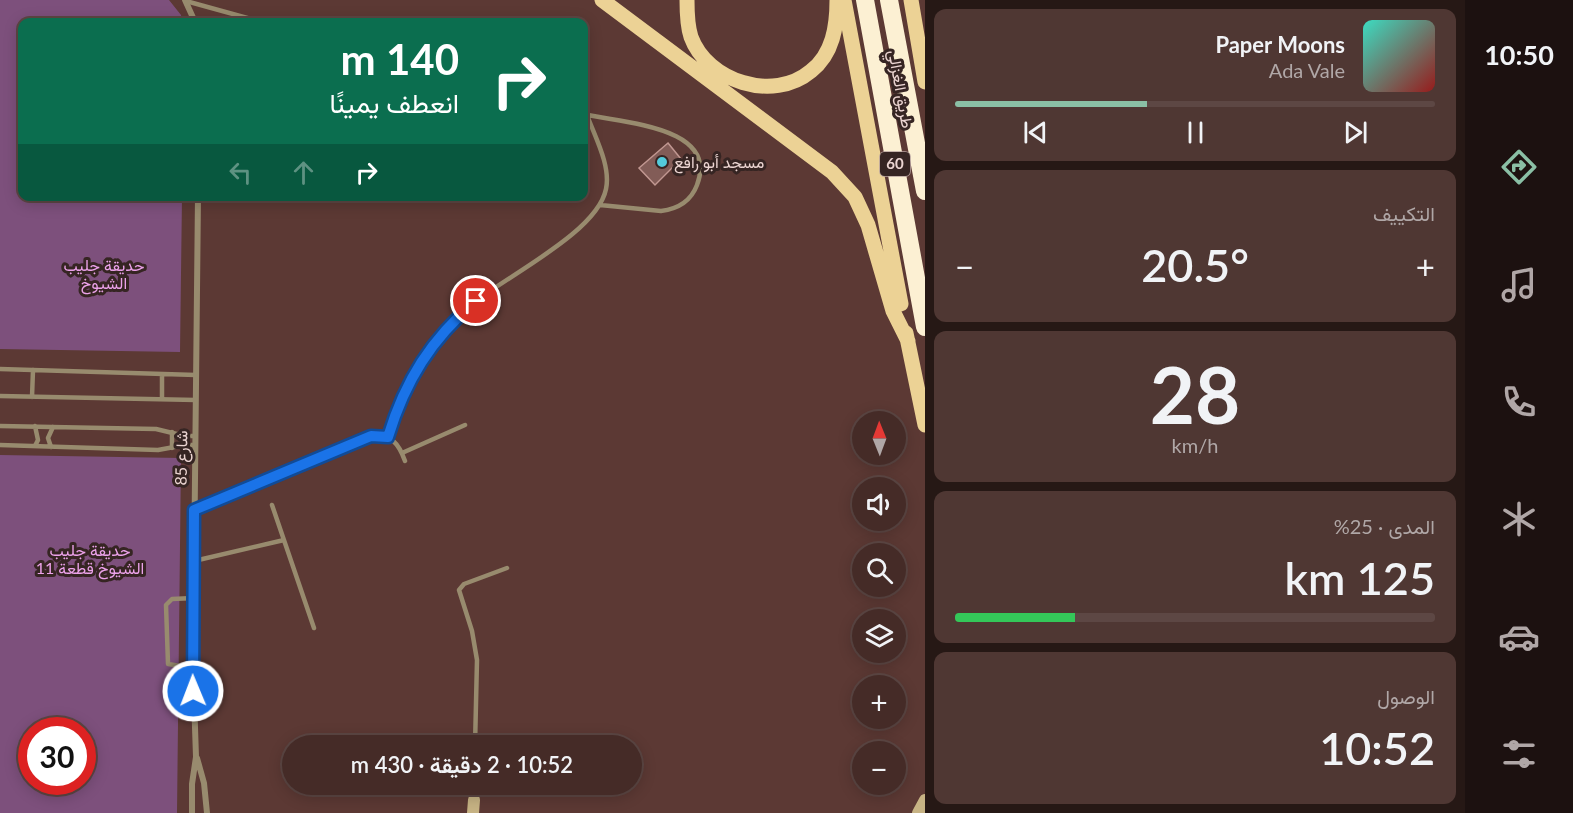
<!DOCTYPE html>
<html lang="ar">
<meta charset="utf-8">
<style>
body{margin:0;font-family:Lato,Vazirmatn,sans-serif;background:#4f3733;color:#f1f3f6;direction:rtl;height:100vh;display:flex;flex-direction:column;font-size:22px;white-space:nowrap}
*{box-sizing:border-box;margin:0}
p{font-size:20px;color:#b0a7a7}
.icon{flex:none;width:33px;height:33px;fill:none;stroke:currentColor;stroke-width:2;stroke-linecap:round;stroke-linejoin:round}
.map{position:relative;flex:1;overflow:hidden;direction:ltr}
.details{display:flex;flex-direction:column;gap:9px;padding:9px;background:#261815;width:540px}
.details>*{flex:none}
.guide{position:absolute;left:18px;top:18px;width:570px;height:183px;border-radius:12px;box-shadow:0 3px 15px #0003,0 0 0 2px #5d4744;direction:rtl;background:#0b6e4f;color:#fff;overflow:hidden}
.needle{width:39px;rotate:359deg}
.fabs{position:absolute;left:852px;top:411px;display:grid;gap:12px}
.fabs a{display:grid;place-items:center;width:54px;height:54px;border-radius:50%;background:#452b27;box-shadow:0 3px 15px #0003,0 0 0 2px #5d4744;font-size:30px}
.speed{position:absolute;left:18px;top:717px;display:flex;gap:12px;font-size:30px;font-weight:700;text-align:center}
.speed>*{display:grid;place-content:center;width:78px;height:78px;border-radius:50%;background:#452b27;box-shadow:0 3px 15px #0003,0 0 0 2px #5d4744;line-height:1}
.speed .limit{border:9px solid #d22;background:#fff;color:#111}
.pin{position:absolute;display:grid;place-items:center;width:51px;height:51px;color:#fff;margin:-26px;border:3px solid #fff;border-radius:50%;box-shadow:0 2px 6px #0007}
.me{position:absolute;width:66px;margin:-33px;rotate:359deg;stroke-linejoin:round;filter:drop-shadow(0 0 4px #0008)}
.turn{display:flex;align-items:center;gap:21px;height:126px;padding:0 30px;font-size:27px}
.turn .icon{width:78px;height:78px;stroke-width:2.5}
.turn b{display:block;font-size:42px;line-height:51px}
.lanes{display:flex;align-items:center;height:57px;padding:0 30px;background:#0003;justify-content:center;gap:30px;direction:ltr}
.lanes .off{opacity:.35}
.big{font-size:45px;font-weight:600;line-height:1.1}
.details .tile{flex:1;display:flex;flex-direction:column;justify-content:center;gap:9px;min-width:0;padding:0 21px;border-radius:12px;background:#4f3733}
.details .dial{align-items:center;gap:0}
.dial b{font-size:78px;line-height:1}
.song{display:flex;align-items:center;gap:18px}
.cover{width:72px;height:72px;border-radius:9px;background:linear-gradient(135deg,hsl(170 70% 55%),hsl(0 70% 35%))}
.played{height:6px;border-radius:3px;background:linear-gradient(90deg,#8abfa5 40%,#5d4744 40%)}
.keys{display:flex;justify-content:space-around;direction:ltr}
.heat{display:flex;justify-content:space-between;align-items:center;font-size:33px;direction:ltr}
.charge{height:9px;border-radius:4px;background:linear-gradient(90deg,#34c759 25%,#5d4744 0)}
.trip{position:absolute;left:282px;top:735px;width:360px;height:60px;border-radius:30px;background:#452b27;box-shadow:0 3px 15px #0003,0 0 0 2px #5d4744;font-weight:600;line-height:60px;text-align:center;direction:rtl}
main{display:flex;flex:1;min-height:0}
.dock{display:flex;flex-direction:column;width:108px;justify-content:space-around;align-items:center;background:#1c1110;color:#b0a7a7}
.dock .icon{width:42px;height:42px}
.dock .active{color:#8abfa5}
.dock b{font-size:27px;color:#f1f3f6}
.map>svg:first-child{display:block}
</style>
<main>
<nav class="dock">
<b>10:50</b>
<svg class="icon active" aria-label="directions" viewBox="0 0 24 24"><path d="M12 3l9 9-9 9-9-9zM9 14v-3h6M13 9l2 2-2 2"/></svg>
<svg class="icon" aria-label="music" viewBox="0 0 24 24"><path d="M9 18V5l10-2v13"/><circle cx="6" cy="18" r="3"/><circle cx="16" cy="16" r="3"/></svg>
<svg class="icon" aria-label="phone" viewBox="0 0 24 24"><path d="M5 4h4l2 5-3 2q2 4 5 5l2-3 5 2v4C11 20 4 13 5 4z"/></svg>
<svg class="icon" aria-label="climate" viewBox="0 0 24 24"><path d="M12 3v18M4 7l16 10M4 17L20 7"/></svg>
<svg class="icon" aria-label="car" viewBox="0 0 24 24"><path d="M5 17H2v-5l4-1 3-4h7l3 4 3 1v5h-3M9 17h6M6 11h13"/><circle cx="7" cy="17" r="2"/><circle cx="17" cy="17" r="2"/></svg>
<svg class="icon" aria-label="filters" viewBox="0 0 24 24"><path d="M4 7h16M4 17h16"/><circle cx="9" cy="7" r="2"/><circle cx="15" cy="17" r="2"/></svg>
</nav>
<section class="details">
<div class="tile">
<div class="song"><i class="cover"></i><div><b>Paper Moons</b><p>Ada Vale</p></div></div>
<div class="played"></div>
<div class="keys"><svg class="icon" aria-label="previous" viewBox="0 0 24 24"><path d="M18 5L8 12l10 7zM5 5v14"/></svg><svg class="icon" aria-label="pause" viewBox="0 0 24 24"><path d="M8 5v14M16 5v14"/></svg><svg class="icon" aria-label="next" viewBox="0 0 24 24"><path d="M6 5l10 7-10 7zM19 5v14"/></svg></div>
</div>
<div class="tile"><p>التكييف</p>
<div class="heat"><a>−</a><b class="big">20.5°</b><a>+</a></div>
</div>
<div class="tile dial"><b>28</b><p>km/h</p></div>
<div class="tile"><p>المدى · 25%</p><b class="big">125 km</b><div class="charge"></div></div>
<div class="tile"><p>الوصول</p><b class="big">10:52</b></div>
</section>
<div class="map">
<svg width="925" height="813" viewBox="0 0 925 813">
<rect width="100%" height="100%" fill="#5c3934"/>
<!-- green -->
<path fill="#7d507c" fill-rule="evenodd" d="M 0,0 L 169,0 L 181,15 L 182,22 L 22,22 L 22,196 L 182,197 L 180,352 L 0,349 Z
M 0,455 L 181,458 L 177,813 L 0,813 ZM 32,730 L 82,730 L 82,782 L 32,782 Z"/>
<!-- building -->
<path fill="#825c57" stroke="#c19791" stroke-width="1.5" d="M 668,143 L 681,159 L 655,185 L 639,168 Z"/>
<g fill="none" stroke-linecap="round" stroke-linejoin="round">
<!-- lane -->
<path stroke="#988b6e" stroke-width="4.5" d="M 186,1 L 262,22
M 584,114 C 618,123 720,125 697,185 C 691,201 677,209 661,211 L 600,205
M 0,369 L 196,375
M 162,374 L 162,399
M 0,396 L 196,400
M 32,397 L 33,370
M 0,426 L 156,429 L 185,436 L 195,436
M 35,426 L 38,440 L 35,446
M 172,432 L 172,448
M 388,437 C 403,388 427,344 466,309 C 501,278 597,234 606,189 C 611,166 595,137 587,115
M 0,445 L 158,450 L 185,445 L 195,445
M 51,447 L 48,438 L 53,427
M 402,453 L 465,425
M 272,505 L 314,628
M 194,510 L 371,436 C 391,433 399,444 405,461
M 194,561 L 284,540
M 193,668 L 168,664 L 166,605 L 172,599 L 194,598
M 475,746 L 477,660 L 472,631 L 459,590 L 464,584 L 507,568
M 474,798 L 474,784"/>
<!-- street -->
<path stroke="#988b6e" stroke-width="6" d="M 185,0 L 195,22
M 197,758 L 204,783 L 207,813
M 192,813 L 192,784 L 196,757 L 193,668 L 198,196"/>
<!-- secondary -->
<path stroke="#c7b384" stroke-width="12" d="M 473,813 L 474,800
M 918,813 L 925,800"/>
<!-- primary -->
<path stroke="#ecd295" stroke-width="15" d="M 602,0 L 832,172 L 855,197 L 868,225 L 893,311 L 908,341
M 687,0 C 687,12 687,25 691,37 C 707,81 773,103 811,71 C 833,54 837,26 837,0
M 844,0 L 901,304
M 911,0 L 925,82
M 906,333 L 925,425"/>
<!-- highway -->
<path stroke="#fcf0d3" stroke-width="18" d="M 865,0 L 925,327
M 889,0 L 925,191"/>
</g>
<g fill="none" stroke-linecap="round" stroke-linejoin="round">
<defs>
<path id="route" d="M 193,691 L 194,510 L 371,436 L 388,437 C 405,381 431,339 476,301"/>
</defs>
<!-- route casing -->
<use href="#route" stroke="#114b97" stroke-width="15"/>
<!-- route -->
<use href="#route" stroke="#1a73e8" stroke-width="10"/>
</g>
<!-- markers -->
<circle fill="#53cbdb" stroke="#362523" stroke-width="2" cx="662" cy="162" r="6"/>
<g text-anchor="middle" stroke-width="6" stroke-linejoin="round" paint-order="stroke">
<!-- shield labels -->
<rect fill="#362523" stroke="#b5a09e" stroke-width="1.5" x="880" y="152" width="30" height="24" rx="4.5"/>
<g font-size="15" font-weight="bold" fill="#ecd5d2">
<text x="895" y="169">60</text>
</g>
<!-- street labels -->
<g font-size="16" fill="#ecd5d2" stroke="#362523">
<text transform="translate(901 89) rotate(80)" y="6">طريق الغزالي</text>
<text transform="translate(181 458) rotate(-89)" y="6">شارع 85</text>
</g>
<!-- poi labels -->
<g font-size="16" fill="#ecd5d2" stroke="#362523" text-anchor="start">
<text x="674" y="168">مسجد أبو رافع</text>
</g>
<!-- park labels -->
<g font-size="16" fill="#eca2ea" stroke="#362523">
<text x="104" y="271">حديقة جليب<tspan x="104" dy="18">الشيوخ</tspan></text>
<text x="90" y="556">حديقة جليب<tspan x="90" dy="18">الشيوخ قطعة 11</tspan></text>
</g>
</g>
</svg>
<div class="fabs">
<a><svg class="needle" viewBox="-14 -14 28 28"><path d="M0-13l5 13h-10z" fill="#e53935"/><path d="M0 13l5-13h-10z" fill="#b0a7a7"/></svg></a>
<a><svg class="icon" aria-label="sound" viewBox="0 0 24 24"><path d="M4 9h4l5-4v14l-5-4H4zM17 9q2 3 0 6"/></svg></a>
<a><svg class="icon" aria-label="search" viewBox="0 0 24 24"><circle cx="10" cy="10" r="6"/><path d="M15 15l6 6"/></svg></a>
<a><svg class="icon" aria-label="layers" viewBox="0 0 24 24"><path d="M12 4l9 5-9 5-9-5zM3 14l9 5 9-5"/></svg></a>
<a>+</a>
<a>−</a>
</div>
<div class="speed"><div class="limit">30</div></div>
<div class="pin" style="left:476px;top:301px;background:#d93025"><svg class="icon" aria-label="arrive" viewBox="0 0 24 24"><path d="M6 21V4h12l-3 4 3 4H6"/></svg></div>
<svg class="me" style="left:193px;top:691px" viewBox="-20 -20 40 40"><circle r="17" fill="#1a73e8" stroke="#fff" stroke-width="3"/><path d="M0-11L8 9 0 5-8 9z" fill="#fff"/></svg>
<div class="trip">10:52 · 2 دقيقة · 430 m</div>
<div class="guide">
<div class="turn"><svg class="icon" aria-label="right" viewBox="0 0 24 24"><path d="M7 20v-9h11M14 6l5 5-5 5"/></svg><div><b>140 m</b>انعطف يمينًا</div></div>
<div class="lanes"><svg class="icon off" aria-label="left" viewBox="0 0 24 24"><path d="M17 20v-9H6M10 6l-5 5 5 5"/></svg><svg class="icon off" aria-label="ahead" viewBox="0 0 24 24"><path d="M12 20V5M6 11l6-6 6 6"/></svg><svg class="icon" aria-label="right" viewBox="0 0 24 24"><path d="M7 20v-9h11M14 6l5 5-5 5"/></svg></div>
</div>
</div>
</main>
